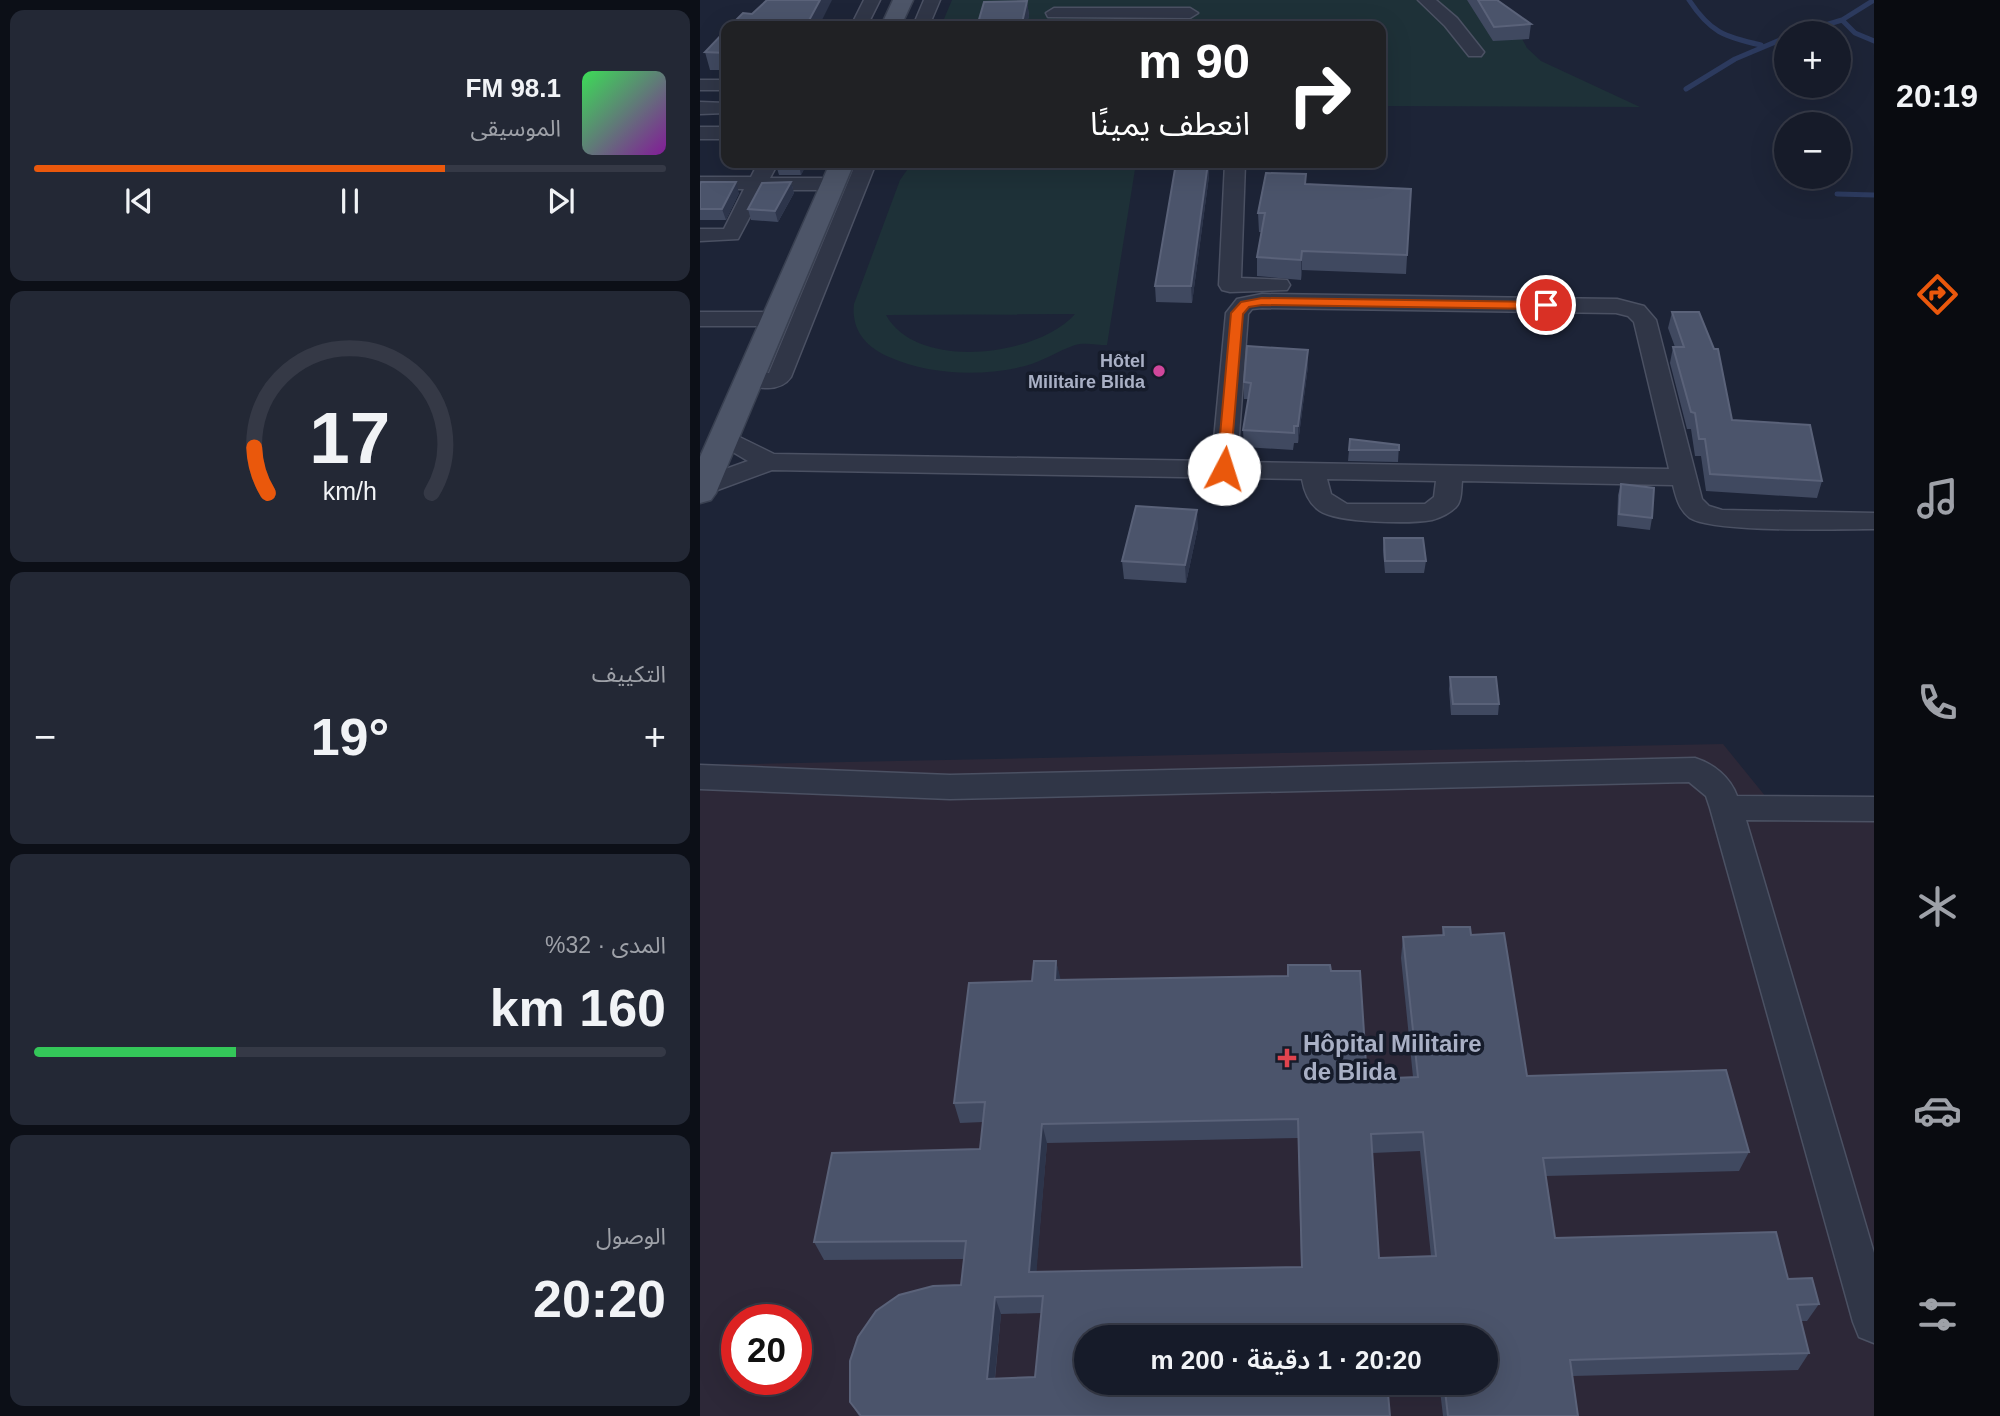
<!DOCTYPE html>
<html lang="ar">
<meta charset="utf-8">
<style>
body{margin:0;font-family:Helvetica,"Noto Sans Arabic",sans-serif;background:#232835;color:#f1f3f6;direction:rtl;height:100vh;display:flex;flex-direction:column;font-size:26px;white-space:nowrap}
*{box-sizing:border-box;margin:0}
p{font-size:23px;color:#9ea1a8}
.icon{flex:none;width:38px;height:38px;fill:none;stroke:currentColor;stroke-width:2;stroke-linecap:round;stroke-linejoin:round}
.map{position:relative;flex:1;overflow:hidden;direction:ltr}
.panel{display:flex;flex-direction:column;gap:10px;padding:10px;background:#0c0f17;width:700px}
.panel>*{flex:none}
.banner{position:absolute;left:21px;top:21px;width:665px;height:147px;border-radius:14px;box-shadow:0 7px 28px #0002,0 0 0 2px #353946;direction:rtl;background:#202124;color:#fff;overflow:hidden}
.tools{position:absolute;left:1074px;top:21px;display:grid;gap:14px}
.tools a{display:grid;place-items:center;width:77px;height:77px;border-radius:50%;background:#161b29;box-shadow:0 7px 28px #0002,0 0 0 2px #353946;font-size:35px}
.speed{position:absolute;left:21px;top:1304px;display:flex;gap:14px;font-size:35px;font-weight:700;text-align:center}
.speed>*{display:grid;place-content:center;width:91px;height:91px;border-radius:50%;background:#161b29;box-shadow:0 7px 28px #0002,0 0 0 2px #353946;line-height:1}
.speed .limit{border:10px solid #d22;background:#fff;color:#111}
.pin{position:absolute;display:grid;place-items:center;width:60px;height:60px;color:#fff;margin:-30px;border:4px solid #fff;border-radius:50%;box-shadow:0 2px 7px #0007}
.me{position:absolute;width:77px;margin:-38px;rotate:5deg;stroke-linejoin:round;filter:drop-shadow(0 0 5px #0008)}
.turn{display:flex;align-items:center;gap:24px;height:147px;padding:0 21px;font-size:32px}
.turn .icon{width:91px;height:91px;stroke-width:2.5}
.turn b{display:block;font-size:49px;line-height:60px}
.big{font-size:52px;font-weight:600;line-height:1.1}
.panel .widget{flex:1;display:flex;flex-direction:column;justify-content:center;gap:10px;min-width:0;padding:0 24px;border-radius:14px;background:#232835}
.panel .dial{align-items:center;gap:0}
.dial svg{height:182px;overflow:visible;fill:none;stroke:#353946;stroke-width:7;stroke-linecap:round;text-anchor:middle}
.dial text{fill:#f1f3f6;stroke:none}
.song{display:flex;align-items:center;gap:21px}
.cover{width:84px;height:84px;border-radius:10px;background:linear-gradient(135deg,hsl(130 70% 55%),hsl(290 70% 35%))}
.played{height:7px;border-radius:4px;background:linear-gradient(90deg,#ea580c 65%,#353946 65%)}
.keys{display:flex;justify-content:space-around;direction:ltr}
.heat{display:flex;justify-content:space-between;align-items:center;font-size:38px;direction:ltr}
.charge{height:10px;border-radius:5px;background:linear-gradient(90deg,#34c759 32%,#353946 0)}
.trip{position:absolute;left:374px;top:1325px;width:424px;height:70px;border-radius:35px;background:#161b29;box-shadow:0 7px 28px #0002,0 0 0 2px #353946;font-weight:600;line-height:70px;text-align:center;direction:rtl}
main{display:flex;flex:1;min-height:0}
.menu{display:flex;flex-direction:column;width:126px;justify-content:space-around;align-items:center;background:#090b10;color:#9ea1a8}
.menu .icon{width:49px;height:49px}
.menu .current{color:#ea580c}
.menu b{font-size:32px;color:#f1f3f6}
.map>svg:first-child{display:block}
</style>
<main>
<nav class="menu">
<b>20:19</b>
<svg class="icon current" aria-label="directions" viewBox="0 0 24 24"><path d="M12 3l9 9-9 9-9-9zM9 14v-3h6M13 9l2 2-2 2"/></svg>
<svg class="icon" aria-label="music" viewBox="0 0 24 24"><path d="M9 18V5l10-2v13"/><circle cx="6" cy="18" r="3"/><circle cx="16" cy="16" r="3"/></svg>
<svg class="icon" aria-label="phone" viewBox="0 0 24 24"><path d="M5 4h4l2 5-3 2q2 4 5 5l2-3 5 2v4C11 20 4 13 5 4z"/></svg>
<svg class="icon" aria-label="climate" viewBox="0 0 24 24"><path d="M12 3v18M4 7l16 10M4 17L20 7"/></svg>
<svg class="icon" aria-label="car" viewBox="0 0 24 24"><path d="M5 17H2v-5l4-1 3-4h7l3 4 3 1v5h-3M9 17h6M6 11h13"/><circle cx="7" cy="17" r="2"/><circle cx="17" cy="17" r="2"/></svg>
<svg class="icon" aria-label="filters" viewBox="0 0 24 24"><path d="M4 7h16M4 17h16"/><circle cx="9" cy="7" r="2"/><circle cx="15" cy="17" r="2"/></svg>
</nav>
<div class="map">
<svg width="1174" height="1416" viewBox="0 0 1174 1416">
<rect width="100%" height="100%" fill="#1d2437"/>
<!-- medical -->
<path fill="#2d2838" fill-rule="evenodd" d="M 1023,744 L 1066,797 L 1174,797 L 1174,1416 L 0,1416 L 0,765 ZM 37,1320 L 96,1320 L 96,1379 L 37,1379 ZM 387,1337 L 786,1337 L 786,1382 L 387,1382 Z"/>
<!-- green -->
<path fill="#1e3138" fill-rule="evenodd" d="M 252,0 L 784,0 L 811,18 L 827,48 L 841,61 L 940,107 L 681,106 L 681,26 L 241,26 Z
M 212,163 L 242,163 L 236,168 L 401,168 L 399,163 L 436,163 L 407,345 C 397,345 384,342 375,345 C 358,351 343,361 325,366 C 281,377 230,375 189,357 C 166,347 151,330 154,304 L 200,180 ZM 375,314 C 339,356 217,372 186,315 Z"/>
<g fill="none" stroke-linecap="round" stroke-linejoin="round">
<!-- stream -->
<path stroke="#2c3a5e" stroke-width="5" d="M 989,0 C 1010,32 1024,37 1061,45
M 1142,20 L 1155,33 L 1174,41
M 1099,33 L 1142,20 L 1174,0
M 986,89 L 1035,59 L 1087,37
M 1137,194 L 1174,195"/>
<defs>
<path id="minor" d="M 164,0 L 180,0 L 167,26 L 151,26 Z
M 224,0 L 240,0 L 229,26 L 213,26 Z
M 718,0 L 736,0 L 757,18 L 784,52 L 781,56 L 769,56 L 745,26 Z
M 354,8 L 490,8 L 498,13 L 490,18 L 348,17 L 346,13 Z
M 0,80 L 26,80 L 26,90 L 0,90 Z
M 0,102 L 26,103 L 26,113 L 0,114 Z
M 0,127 L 26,127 L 26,139 L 0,139 Z
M 58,163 L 78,163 L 70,178 L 121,178 L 128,180 L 131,184 L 128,188 L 121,190 L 64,190 L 38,239 L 0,241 L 0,229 L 24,229 L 44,189 L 0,189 L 0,177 L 51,177 Z
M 156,163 L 176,163 L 91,377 C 80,393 58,388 42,384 L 38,379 L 42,374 L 69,373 Z
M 525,163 L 545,163 L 541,278 L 587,280 L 590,285 L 587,290 L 530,292 L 522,290 L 519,285 Z
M 562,294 L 917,299 L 944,306 L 956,320 L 1002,499 L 1009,506 L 1022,510 L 1174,513 L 1174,529 C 1139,529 1014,533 990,518 C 979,510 976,497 973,485 L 762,481 C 761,489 762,501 756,507 C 750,513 740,518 732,520 C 710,524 638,523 620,511 C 609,504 604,491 602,479 L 72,470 L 12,492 L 0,493 L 0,478 L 48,461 L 16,442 L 13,437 L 16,432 L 25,430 L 74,454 L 512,461 L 526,313 L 537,299 ZM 562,308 L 916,313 L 928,316 L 934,322 L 969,469 L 537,462 L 548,314 L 552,309 ZM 627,479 L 736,481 L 734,497 L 725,504 L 647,504 L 631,494 Z
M 0,312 L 62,312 L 70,314 L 73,319 L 70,324 L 62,326 L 0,326 Z
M 995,758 C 1014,764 1030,777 1037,796 L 1174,797 L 1174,821 L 1046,820 L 1174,1253 L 1174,1343 L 1159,1337 L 1153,1322 L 1010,808 L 1006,796 L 989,782 L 250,799 L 0,789 L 0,765 L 250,775 Z"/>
<path id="major" d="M 193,0 L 213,0 L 201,26 L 181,26 Z
M 130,163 L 154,163 L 16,493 L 11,500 L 0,503 L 0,457 Z"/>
</defs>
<!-- minor casing -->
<use href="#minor" stroke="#4b5163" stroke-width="3"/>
<!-- major casing -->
<use href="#major" stroke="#394051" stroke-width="3"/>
<!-- minor -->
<use href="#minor" fill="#303647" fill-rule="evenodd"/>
<!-- major -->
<use href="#major" fill="#4d5568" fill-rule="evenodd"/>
</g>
<!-- wall -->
<path fill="#404960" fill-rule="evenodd" d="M 767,0 L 797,0 L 831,24 L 829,39 L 793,41 Z
M 327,1 L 329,16 L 326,26 L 278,26 L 278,23 Z
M 26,30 L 26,70 L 10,70 L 5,52 Z
M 77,163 L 107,163 L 101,175 L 79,175 L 76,165 Z
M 508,163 L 509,176 L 492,303 L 456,302 L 455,286 Z
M 91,182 L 94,193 L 78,222 L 51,220 L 48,209 Z
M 0,184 L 39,193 L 26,220 L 0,220 Z
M 606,184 L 711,189 L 706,274 L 602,270 L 601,280 L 557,276 L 557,257 L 561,232 L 559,232 L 558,213 Z
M 972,312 L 1032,420 L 1122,481 L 1117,498 L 1006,491 L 1001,456 L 995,456 L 991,429 L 987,429 L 970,363 L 973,347 L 975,347 L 968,328 Z
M 608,366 L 598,443 L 594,443 L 593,450 L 544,447 L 543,430 L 549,399 L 544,399 L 544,382 Z
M 650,439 L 699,445 L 698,462 L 648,461 Z
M 921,484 L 952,518 L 950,530 L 917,526 L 918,495 Z
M 498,527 L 486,583 L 424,579 L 422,561 Z
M 684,538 L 726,561 L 724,573 L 685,573 L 683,550 Z
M 750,677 L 799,704 L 798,715 L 751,715 L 749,689 Z
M 743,927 L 771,935 L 827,1076 L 1049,1152 L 1039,1171 L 846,1176 L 855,1238 L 1088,1279 L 1119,1304 L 1107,1321 L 1101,1321 L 1109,1353 L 1098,1370 L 873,1376 L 878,1416 L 743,1416 L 739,1382 L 786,1382 L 786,1337 L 387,1337 L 690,1416 L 159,1416 L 150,1402 L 261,1285 L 264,1259 L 124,1260 L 114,1242 L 280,1149 L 283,1122 L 260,1123 L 254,1103 L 332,981 L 356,961 L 360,980 L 588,976 L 631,971 L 667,1079 L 713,1077 L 701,958 L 703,937 L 742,935 ZM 598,1138 L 601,1267 L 336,1272 L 347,1143 ZM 720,1151 L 731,1256 L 679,1258 L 672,1153 ZM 341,1313 L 335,1377 L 295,1379 L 301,1314 Z"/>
<!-- shaded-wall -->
<path fill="#2d354b" d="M 120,0 L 132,0 L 119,26 L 106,26 Z
M 327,1 L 329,16 L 326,26 L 322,26 L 322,23 Z
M 99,163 L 107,163 L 101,175 L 99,165 Z
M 508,163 L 509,176 L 492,303 L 491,286 Z
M 36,182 L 39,193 L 26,220 L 22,209 Z
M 91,182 L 94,193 L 78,222 L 75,211 Z
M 602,251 L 602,270 L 601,280 L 601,260 Z
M 608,350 L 608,366 L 598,443 L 598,426 Z
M 497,510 L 498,527 L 486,583 L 485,565 Z
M 356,961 L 361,981 L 355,980 Z
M 342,1124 L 347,1143 L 335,1290 L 329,1272 Z
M 295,1297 L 301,1314 L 293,1395 L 287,1379 Z"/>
<!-- building -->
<path fill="#4b546b" stroke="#5a6279" stroke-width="2" fill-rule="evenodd" d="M 67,0 L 120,0 L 106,26 L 30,26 L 43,13 L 52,14 Z
M 778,0 L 797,0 L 831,24 L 794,27 Z
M 327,1 L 322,23 L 278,23 L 284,2 Z
M 517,23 L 539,24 L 539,26 L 516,26 Z
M 26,30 L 26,53 L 5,52 Z
M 77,163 L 99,163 L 99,165 L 76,165 Z
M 476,163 L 508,163 L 491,286 L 455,286 Z
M 566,173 L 606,174 L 605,184 L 711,189 L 707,255 L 602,251 L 601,260 L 557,257 L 565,213 L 558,213 Z
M 1,182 L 36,182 L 22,209 L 0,209 L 0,184 Z
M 91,182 L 75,211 L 48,209 L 62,183 Z
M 972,312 L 999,312 L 1014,349 L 1018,349 L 1032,420 L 1110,425 L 1122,481 L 1010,474 L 1005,439 L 999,439 L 995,413 L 991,412 L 973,347 L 984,347 Z
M 547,346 L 608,350 L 598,426 L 594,426 L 594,433 L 543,430 L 551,383 L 544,382 Z
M 650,439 L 699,445 L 699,450 L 649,450 Z
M 921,484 L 954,488 L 952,518 L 919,514 Z
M 436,506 L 497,510 L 485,565 L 422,561 Z
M 684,538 L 723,538 L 726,561 L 685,561 Z
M 750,677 L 796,677 L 799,704 L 753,704 Z
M 743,927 L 770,927 L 771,935 L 804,933 L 827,1076 L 1026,1070 L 1049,1152 L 843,1158 L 855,1238 L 1076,1232 L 1088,1279 L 1112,1278 L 1119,1304 L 1097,1305 L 1109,1353 L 870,1360 L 878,1416 L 748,1416 L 744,1382 L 786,1382 L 786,1337 L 740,1337 L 738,1325 L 684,1327 L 684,1337 L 387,1337 L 387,1382 L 687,1382 L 690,1416 L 161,1416 L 150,1402 L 150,1361 L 158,1337 L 176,1311 L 199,1295 L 233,1286 L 261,1285 L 266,1241 L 114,1242 L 132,1153 L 280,1149 L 285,1102 L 254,1103 L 269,983 L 332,981 L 334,961 L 356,961 L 355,980 L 588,976 L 588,965 L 630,965 L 631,971 L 660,971 L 667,1079 L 718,1077 L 703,937 L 744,935 ZM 598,1119 L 602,1267 L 329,1272 L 342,1124 ZM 723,1132 L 736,1256 L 679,1258 L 671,1134 ZM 343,1296 L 335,1377 L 287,1379 L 295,1297 Z"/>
<!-- route -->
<path fill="#ea580c" stroke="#983908" stroke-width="2" d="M 562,298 L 846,302 L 852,305 L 846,309 L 562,305 L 549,307 L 543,314 L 530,469 L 524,473 L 517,469 L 531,313 L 541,302 Z"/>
<!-- markers -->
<circle fill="#d1479c" stroke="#161c2b" stroke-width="2.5" cx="459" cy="371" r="7"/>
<path fill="#e0444e" stroke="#161c2b" stroke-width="2.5" d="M583.5 1047.5h7v7h7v7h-7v7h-7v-7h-7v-7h7z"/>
<g text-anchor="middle" stroke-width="7" stroke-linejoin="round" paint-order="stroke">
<!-- far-poi labels -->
<g font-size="18" font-weight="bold" fill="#a9b0c5" stroke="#161c2b" text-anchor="end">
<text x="445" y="367">Hôtel<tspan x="445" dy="21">Militaire Blida</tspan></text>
</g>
<!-- near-poi labels -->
<g font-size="24" font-weight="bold" fill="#a9b0c5" stroke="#161c2b" text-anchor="start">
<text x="603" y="1052">Hôpital Militaire<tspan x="603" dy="28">de Blida</tspan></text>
</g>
</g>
</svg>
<div class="tools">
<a>+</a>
<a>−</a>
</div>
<div class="speed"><div class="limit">20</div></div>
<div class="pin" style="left:846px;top:305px;background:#d93025"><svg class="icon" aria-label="arrive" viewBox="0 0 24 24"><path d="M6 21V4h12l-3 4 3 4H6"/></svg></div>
<svg class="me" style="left:524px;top:469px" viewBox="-20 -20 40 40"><circle r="19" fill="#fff"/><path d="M0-13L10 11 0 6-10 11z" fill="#ea580c"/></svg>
<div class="trip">20:20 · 1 دقيقة · 200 m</div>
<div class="banner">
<div class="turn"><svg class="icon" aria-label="right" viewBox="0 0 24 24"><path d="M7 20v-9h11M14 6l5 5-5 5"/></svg><div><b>90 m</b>انعطف يمينًا</div></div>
</div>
</div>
<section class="panel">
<div class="widget">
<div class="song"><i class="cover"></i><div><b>98.1 FM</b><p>الموسيقى</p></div></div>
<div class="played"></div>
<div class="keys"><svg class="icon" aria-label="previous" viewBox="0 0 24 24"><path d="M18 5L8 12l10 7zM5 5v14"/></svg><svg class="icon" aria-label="pause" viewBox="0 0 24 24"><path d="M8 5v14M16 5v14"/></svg><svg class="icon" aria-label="next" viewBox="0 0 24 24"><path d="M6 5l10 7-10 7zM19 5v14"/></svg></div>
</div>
<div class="widget dial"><svg viewBox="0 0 100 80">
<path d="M14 69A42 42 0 1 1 86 69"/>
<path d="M14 69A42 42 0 0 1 8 49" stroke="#ea580c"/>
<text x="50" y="56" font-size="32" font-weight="700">17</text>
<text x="50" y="72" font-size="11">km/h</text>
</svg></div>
<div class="widget"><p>التكييف</p>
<div class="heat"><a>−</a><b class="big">19°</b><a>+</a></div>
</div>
<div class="widget"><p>المدى · 32%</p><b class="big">160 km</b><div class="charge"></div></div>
<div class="widget"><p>الوصول</p><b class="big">20:20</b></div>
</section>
</main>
